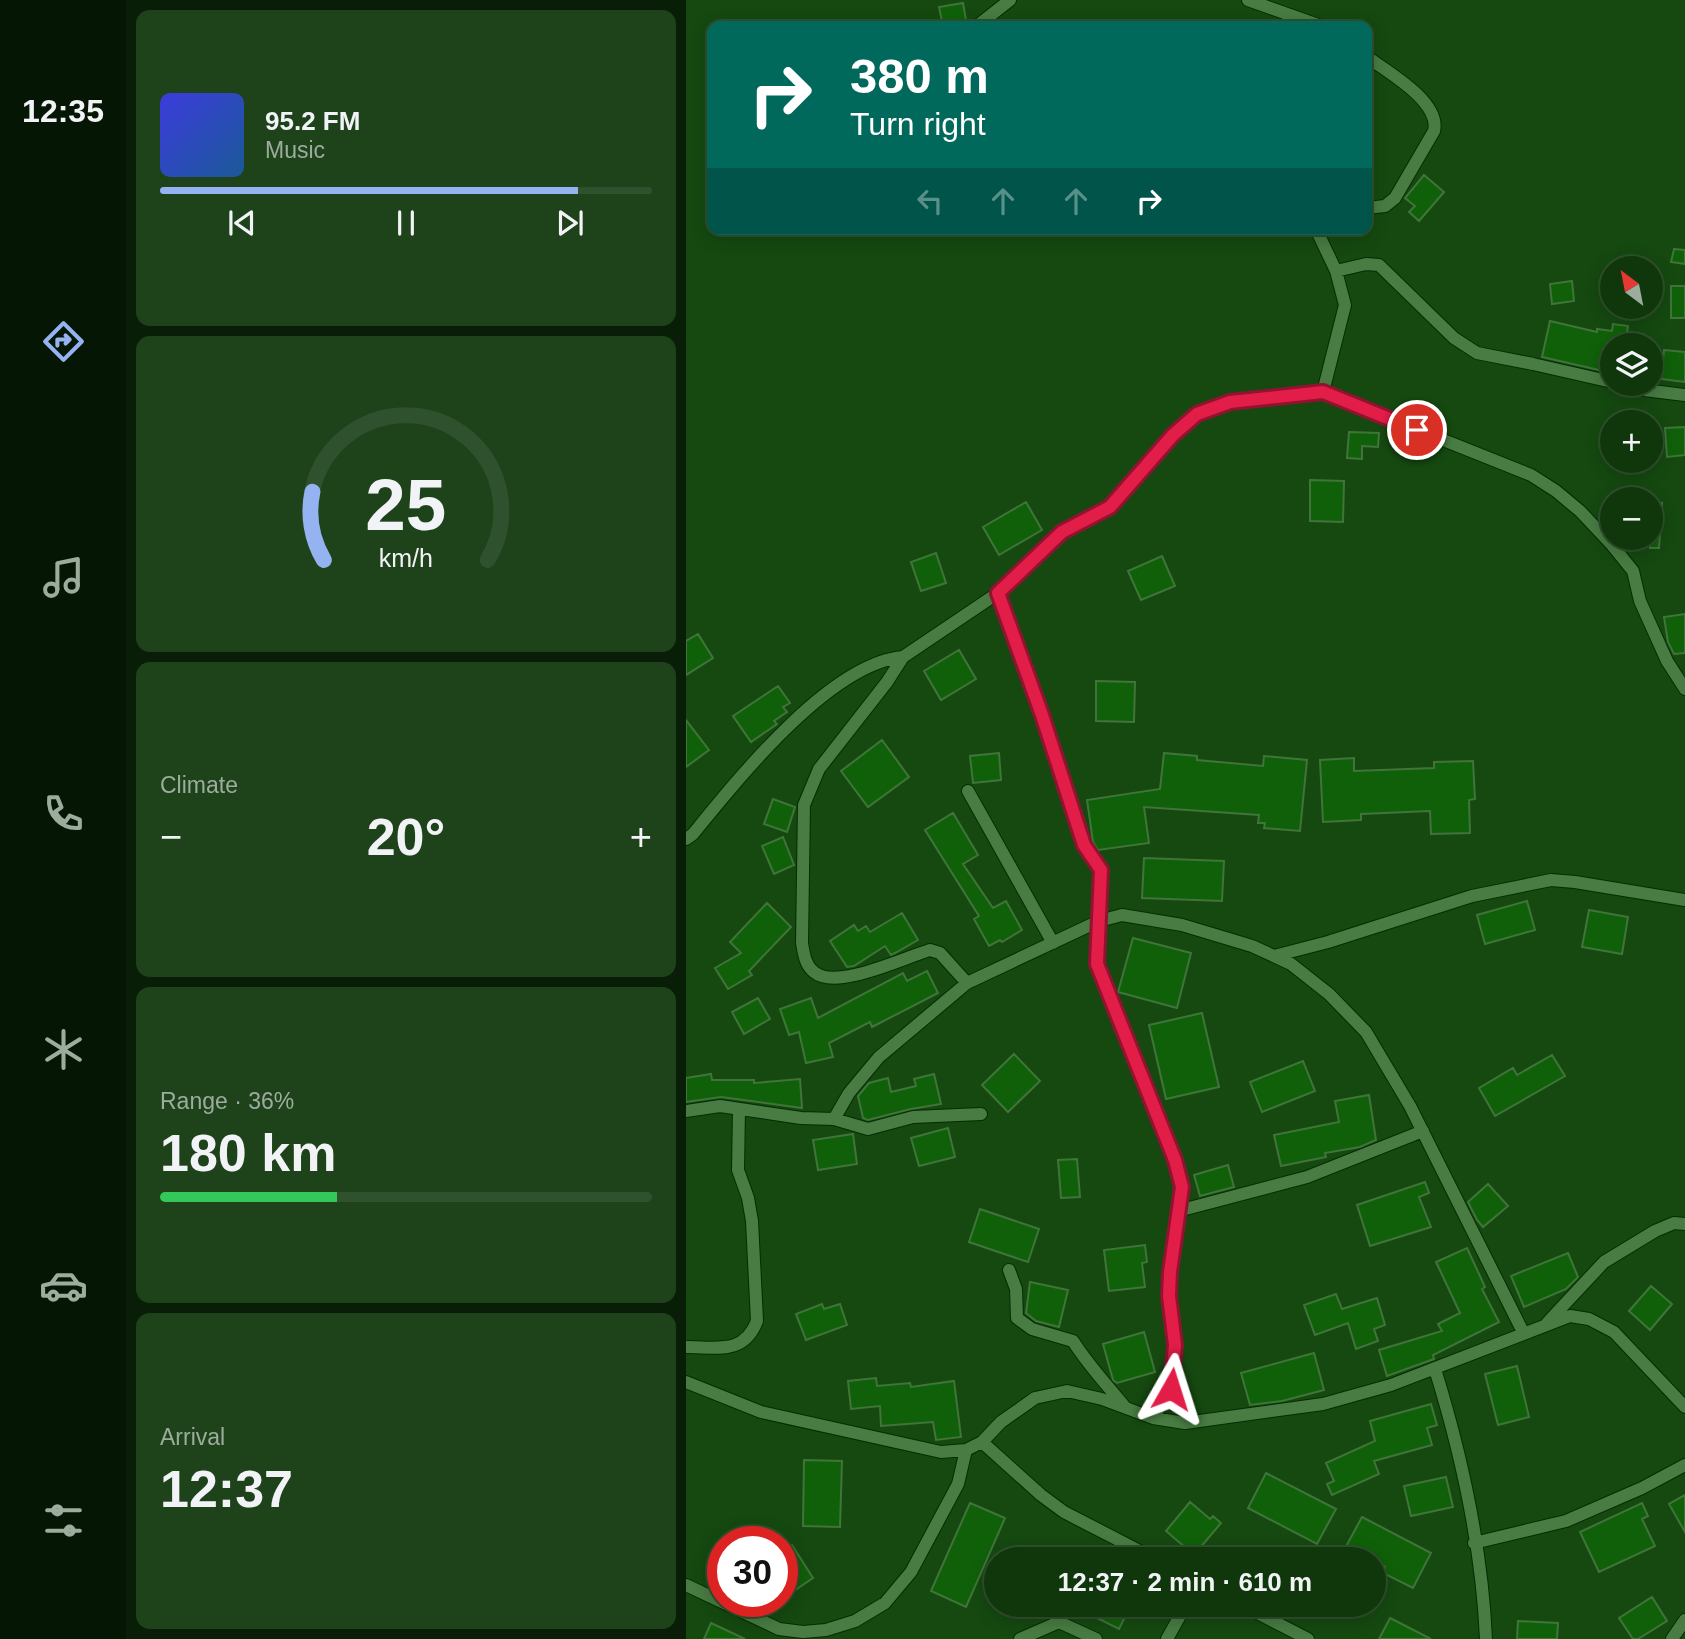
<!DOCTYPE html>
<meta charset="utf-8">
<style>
body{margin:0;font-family:Arial,sans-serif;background:#1e421a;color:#f1f3f6;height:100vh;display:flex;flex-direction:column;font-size:26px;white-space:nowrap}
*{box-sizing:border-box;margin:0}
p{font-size:23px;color:#9cac9d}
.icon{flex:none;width:38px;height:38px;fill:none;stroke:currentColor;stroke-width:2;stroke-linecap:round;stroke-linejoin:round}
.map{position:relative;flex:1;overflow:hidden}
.panel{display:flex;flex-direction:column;gap:10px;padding:10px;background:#091e07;width:560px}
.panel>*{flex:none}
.top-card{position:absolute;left:21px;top:21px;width:665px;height:214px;border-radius:14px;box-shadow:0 4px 18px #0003,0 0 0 2px #30512d;background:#00695c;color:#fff;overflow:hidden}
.needle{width:46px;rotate:328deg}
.controls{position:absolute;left:914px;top:256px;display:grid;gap:14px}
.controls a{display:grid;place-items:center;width:63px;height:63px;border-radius:50%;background:#10370c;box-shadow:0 4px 18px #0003,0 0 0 2px #30512d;font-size:35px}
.speed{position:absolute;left:21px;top:1526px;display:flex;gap:14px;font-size:35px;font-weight:700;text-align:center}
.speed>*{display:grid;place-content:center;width:91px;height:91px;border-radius:50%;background:#10370c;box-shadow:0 4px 18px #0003,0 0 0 2px #30512d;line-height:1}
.speed .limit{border:10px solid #d22;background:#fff;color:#111}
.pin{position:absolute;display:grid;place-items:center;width:60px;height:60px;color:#fff;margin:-30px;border:4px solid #fff;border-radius:50%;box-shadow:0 2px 7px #0007}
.me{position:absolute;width:77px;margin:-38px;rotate:6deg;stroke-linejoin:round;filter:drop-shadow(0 0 5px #0008)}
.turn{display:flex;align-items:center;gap:24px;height:147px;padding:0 28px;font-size:32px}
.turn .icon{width:91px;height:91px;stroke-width:2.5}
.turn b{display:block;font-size:49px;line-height:60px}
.lanes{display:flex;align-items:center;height:66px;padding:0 28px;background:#0003;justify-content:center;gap:35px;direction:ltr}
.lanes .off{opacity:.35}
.big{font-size:52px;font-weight:600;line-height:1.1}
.panel .card{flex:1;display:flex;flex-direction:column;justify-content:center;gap:10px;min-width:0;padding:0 24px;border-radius:14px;background:#1e421a}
.panel .dial{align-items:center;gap:0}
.dial svg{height:182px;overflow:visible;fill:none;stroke:#30512d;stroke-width:7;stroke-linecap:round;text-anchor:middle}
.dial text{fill:#f1f3f6;stroke:none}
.song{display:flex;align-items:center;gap:21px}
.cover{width:84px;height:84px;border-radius:10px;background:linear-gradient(135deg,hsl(240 70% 55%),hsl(210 70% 35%))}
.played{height:7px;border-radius:4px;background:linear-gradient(90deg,#95b2f1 85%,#30512d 85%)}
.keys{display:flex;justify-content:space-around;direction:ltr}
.heat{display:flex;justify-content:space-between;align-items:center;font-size:38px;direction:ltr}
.charge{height:10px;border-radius:5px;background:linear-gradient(90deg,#34c759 36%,#30512d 0)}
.trip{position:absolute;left:298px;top:1547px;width:402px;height:70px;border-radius:35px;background:#10370c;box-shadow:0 4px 18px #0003,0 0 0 2px #30512d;font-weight:600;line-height:70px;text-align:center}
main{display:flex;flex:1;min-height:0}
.menu{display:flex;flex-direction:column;width:126px;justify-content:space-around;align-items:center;background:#061605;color:#9cac9d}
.menu .icon{width:49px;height:49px}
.menu .active{color:#95b2f1}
.menu b{font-size:32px;color:#f1f3f6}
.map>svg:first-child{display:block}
</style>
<main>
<nav class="menu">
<b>12:35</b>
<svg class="icon active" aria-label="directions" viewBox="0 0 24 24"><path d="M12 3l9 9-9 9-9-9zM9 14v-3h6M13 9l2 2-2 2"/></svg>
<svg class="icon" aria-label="music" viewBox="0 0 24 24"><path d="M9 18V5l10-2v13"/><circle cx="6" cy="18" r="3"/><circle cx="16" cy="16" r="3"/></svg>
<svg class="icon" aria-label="phone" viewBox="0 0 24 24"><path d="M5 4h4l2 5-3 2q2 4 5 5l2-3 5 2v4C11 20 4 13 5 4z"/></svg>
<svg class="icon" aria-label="climate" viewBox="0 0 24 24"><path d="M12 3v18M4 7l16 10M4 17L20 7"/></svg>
<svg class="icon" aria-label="car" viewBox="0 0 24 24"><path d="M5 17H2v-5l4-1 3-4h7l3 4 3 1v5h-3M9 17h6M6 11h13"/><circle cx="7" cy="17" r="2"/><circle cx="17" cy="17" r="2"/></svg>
<svg class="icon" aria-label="filters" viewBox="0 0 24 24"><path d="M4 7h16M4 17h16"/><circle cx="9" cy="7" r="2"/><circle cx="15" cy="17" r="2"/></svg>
</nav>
<section class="panel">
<div class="card">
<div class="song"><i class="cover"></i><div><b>95.2 FM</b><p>Music</p></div></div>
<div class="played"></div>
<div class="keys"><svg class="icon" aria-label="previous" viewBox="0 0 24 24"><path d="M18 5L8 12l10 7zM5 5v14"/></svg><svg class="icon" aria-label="pause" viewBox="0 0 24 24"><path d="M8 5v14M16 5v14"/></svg><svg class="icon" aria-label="next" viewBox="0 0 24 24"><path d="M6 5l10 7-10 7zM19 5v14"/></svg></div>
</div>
<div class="card dial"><svg viewBox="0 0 100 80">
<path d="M14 69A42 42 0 1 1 86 69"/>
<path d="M14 69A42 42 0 0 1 9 39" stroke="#95b2f1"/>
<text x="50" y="56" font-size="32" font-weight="700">25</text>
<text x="50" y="72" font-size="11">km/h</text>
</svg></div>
<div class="card"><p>Climate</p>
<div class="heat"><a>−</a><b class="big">20°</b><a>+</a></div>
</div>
<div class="card"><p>Range · 36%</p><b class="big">180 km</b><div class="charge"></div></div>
<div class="card"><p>Arrival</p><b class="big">12:37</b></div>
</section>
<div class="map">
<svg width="999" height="1639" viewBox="0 0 999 1639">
<rect width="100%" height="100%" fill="#154910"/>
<!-- building -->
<path fill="#106009" stroke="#40743b" stroke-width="2" d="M 277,3 L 281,26 L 257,26 L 253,7 Z
M 738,175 L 758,192 L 733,221 L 723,212 L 729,206 L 719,198 Z
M 988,249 L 999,250 L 999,264 L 985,262 Z
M 886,281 L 888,301 L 866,304 L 864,284 Z
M 985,286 L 999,286 L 999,318 L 985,318 Z
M 864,321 L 911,332 L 911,329 L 926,331 L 927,324 L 942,326 L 941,332 L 957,334 L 956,345 L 926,345 L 926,373 L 856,357 Z
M 978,350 L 999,352 L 999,382 L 975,379 Z
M 999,427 L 999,455 L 981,457 L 979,428 Z
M 663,432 L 693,433 L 692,447 L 676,446 L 676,459 L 661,458 Z
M 624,480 L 658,481 L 657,522 L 624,521 Z
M 340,502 L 356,530 L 313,555 L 297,527 Z
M 964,502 L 976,503 L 973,548 L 964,548 Z
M 250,553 L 260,583 L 235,591 L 225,562 Z
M 476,556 L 489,586 L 455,600 L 442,571 Z
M 999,614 L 999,653 L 988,654 L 982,642 L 978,617 Z
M 12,634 L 27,658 L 0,675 L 0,641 Z
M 273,650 L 290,679 L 255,700 L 238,671 Z
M 410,681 L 449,682 L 448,722 L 410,721 Z
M 92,686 L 104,703 L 97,707 L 101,712 L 88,721 L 91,724 L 65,742 L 47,716 Z
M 0,720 L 23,750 L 0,767 Z
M 196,740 L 223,777 L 182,807 L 155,771 Z
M 313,753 L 315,780 L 287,783 L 284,756 Z
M 478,753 L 511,756 L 511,760 L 577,766 L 578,756 L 621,760 L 614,831 L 578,828 L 579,823 L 572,823 L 573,815 L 458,807 L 463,843 L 412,850 L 407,842 L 401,800 L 474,789 Z
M 668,758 L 668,771 L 748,768 L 748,762 L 787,761 L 789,799 L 783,800 L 784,833 L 745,834 L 744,811 L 675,814 L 675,820 L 637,822 L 634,760 Z
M 87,799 L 109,807 L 101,832 L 78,824 Z
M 267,813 L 292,855 L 277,864 L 307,908 L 320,901 L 336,930 L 316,942 L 314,940 L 303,946 L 288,919 L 293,916 L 239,830 Z
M 97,837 L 108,865 L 88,874 L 76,846 Z
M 458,858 L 538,861 L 536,901 L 456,898 Z
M 841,901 L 849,930 L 799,944 L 791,915 Z
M 81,903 L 105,927 L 63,971 L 66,975 L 42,989 L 29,968 L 55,953 L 44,942 Z
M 903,910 L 942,917 L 936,954 L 896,947 Z
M 216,913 L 232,940 L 209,953 L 205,955 L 199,946 L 168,966 L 161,967 L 144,941 L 168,925 L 172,931 L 180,926 L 184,932 Z
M 447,938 L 505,953 L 491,1008 L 432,992 Z
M 241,971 L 252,993 L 186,1027 L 184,1022 L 143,1043 L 147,1057 L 120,1063 L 113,1032 L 103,1035 L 94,1009 L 125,998 L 132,1018 L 217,973 L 221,981 Z
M 72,998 L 84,1019 L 58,1034 L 46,1012 Z
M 516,1013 L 533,1087 L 480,1099 L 463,1025 Z
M 328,1054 L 354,1081 L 322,1112 L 296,1085 Z
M 866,1055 L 879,1076 L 809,1116 L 793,1088 L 827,1068 L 831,1075 Z
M 617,1061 L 629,1091 L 576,1112 L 564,1082 Z
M 25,1074 L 26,1080 L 68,1080 L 68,1083 L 114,1079 L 116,1108 L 35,1097 L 0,1102 L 0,1078 Z
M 248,1074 L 255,1104 L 225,1109 L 182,1120 L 177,1118 L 172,1096 L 183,1083 L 202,1078 L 205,1092 L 230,1086 L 228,1079 Z
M 683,1095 L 690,1140 L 674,1147 L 639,1153 L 640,1157 L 595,1166 L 588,1135 L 653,1122 L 649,1101 Z
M 262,1128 L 269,1157 L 233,1166 L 225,1138 Z
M 167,1134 L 171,1164 L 132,1170 L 127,1140 Z
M 391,1159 L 394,1197 L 375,1198 L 372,1160 Z
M 542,1165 L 548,1187 L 514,1196 L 508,1175 Z
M 739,1182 L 743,1193 L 733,1197 L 745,1227 L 684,1246 L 671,1205 Z
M 802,1184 L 822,1206 L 797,1227 L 791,1220 L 782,1202 Z
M 294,1209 L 353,1229 L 342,1262 L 283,1242 Z
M 459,1245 L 461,1262 L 456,1263 L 459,1287 L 423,1291 L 418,1250 Z
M 781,1248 L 799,1287 L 796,1289 L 813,1322 L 747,1355 L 748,1359 L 701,1376 L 693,1350 L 756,1331 L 752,1324 L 774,1313 L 750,1262 Z
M 882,1253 L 892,1277 L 880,1289 L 838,1307 L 825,1276 Z
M 344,1282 L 382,1290 L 373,1327 L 350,1321 L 340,1313 Z
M 965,1286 L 986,1304 L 964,1330 L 943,1311 Z
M 650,1294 L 656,1309 L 691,1298 L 699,1325 L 688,1329 L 692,1341 L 670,1349 L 662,1323 L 629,1335 L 618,1305 Z
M 136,1304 L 138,1309 L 154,1304 L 161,1325 L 120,1340 L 110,1314 Z
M 458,1332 L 469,1372 L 431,1383 L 427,1380 L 417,1344 Z
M 628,1353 L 638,1390 L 596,1401 L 564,1405 L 555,1373 Z
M 831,1366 L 843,1417 L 812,1425 L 799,1374 Z
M 190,1378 L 191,1386 L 224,1383 L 225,1387 L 268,1381 L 275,1437 L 250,1440 L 247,1422 L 195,1426 L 194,1406 L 165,1409 L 162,1381 Z
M 745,1404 L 751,1425 L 741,1428 L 746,1445 L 688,1461 L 693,1474 L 646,1495 L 641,1484 L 648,1481 L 640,1463 L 689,1441 L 684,1421 Z
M 118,1460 L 156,1461 L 154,1527 L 117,1526 Z
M 580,1473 L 650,1509 L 631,1544 L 562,1508 Z
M 760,1477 L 767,1507 L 725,1516 L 718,1486 Z
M 999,1495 L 999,1532 L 983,1504 Z
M 504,1502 L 524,1519 L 527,1516 L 535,1523 L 508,1555 L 480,1531 Z
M 284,1503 L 319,1518 L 280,1607 L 245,1591 Z
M 956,1503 L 962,1516 L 956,1519 L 969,1546 L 913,1572 L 894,1532 Z
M 676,1517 L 745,1553 L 727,1588 L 697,1573 L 699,1567 L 688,1559 L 670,1559 L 657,1552 Z
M 106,1545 L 127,1578 L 96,1599 L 96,1551 Z
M 966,1597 L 981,1621 L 952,1639 L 947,1639 L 933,1618 Z
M 385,1605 L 445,1605 L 433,1629 Z
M 704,1618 L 745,1639 L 693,1639 Z
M 832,1621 L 872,1623 L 871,1639 L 831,1639 Z
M 25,1623 L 59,1639 L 18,1639 Z"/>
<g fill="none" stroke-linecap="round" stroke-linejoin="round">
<defs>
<path id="minor" d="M 562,0 L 635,26
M 291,26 L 324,0
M 681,57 C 702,72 755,102 748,131 L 709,198 L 699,206 L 681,208
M 630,229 L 650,271 L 659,305 L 637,392
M 650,271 L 680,264 L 693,265 L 768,338 L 791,353 L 847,364 L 926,382
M 930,383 L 958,390 L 999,395
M 312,593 L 356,715 L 398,845 L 415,870 L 411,964 L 489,1160 L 496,1187 L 484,1272 L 483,1296 L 489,1345 L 487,1370 L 485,1389 L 467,1418
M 282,791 L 367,943
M 0,839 L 7,834 C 52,779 144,663 217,657
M 588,956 L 642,942 L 786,896 L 865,880 L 889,882 L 999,900
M 281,983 L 254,953 L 244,950 C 219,957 150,991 128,972 C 119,965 118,954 116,943 L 118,805 L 133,769 L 201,682 L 217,657 L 312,593 L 376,532 L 424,507 L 487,435 L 511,414 L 544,402 L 637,392 L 845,475 L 870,491 L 894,511 L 926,545 L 947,571 L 954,601 L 981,661 L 999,689
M 0,1111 L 34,1106 L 115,1118 L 148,1119 L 182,1129 L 227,1117 L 295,1114
M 148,1119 L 163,1093 L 193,1057 L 281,983 L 413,921 L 436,915 L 496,925 L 566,946 L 605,964 L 643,994 L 680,1032 L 724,1106 L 838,1334
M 492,1211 L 621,1177 L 737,1131
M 323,1270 L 330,1289 L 331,1318 L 346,1329 L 387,1341 C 402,1365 421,1385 439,1407
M 861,1323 L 918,1262 L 969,1231 L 988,1223 L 999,1224
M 0,1347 C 31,1347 58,1355 71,1321 L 66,1221 L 62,1198 L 52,1170 L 53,1109
M 749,1369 C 775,1453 796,1550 800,1639
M 0,1382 L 75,1412 L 255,1452 L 280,1450 L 296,1442 L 315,1422 L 349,1398 L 381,1391 L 416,1399 L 467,1418 L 499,1423 L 637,1404 L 705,1385 L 884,1316 L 903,1319 L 928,1332 L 999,1407
M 296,1442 L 355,1495 L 378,1512 L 469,1559
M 788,1543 L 880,1521 L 956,1488 L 999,1465
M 0,1585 L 93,1629 L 117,1632 L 140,1630 L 169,1621 L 199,1603 L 225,1572 L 272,1484 L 280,1450
M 556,1605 L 622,1639
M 334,1639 L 373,1622 L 410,1639
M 481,1639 L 500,1605
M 986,1639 L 999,1620"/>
</defs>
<!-- minor casing -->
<use href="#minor" stroke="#042d02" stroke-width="14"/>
<!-- minor -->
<use href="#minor" stroke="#487c42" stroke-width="12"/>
</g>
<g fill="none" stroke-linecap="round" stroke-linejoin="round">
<defs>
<path id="route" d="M 485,1389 L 489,1345 L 483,1296 L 484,1272 L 496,1187 L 489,1160 L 411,964 L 415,870 L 398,845 L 356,715 L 312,593 L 376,532 L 424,507 L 487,435 L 511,414 L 544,402 L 637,392 L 731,430"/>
</defs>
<!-- route casing -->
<use href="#route" stroke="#92132f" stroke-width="18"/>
<!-- route -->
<use href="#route" stroke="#e11d48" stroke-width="12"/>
</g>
</svg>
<div class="controls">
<a><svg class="needle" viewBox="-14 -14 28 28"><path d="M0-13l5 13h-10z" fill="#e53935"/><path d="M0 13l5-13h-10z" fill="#9cac9d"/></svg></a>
<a><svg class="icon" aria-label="layers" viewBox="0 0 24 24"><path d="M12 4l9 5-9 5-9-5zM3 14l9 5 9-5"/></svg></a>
<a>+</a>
<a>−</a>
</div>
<div class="speed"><div class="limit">30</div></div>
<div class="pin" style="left:731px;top:430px;background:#d93025"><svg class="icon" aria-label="arrive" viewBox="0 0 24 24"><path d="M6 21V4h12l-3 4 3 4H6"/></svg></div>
<svg class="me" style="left:485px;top:1389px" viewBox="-20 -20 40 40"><path d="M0-17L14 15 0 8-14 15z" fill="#e11d48" stroke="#fff" stroke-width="4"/></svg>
<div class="trip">12:37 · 2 min · 610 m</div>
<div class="top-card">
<div class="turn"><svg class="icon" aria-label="right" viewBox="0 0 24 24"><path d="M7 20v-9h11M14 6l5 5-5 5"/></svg><div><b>380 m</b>Turn right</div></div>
<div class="lanes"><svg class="icon off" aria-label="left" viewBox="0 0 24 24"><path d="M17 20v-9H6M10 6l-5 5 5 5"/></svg><svg class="icon off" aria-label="ahead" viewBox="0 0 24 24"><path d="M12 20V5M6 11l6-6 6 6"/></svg><svg class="icon off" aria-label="ahead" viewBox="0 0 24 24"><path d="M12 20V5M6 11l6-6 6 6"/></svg><svg class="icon" aria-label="right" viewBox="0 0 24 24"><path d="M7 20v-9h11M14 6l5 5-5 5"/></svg></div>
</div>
</div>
</main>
